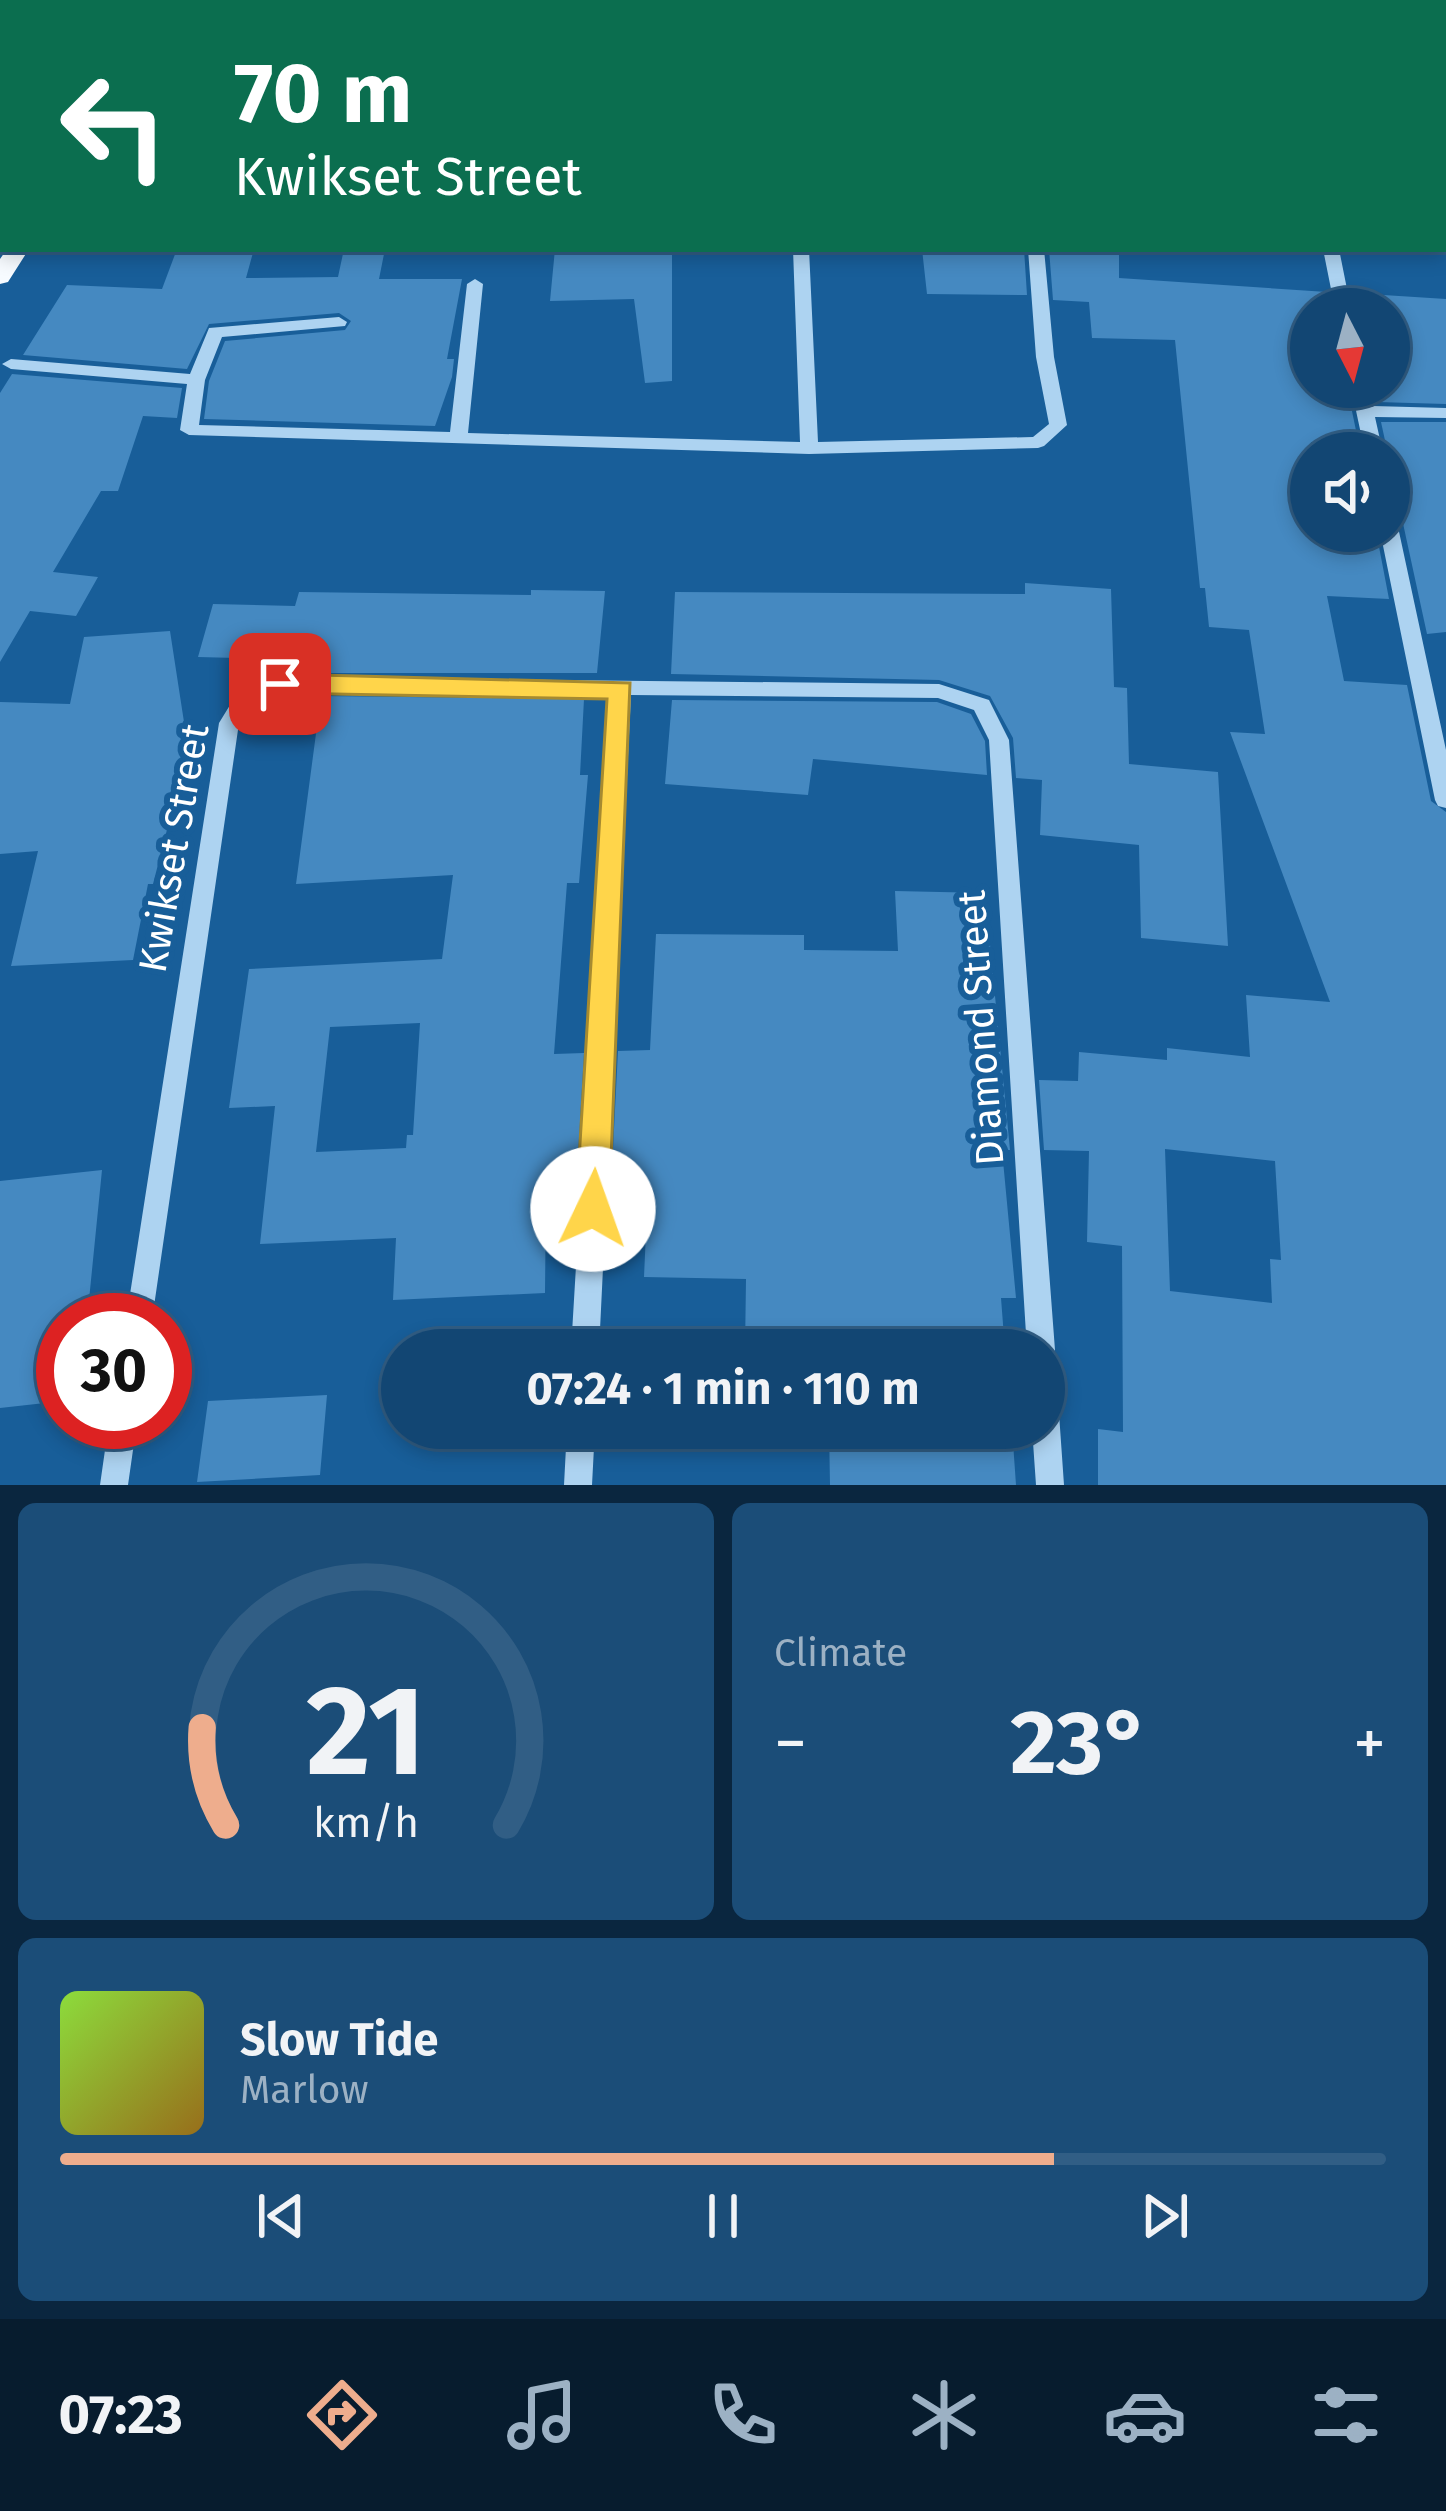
<!DOCTYPE html>
<meta charset="utf-8">
<style>
body{margin:0;font-family:"Fira Sans",sans-serif;background:#1b4d78;color:#f1f3f6;height:100vh;display:flex;flex-direction:column;font-size:45px;white-space:nowrap}
*{box-sizing:border-box;margin:0}
p{font-size:39px;color:#9cb1c4}
.icon{flex:none;width:66px;height:66px;fill:none;stroke:currentColor;stroke-width:2;stroke-linecap:round;stroke-linejoin:round}
.map{position:relative;height:1485px;overflow:hidden}
.sheet{display:flex;flex-direction:column;gap:18px;padding:18px;background:#0a263f;flex:1}
.sheet>*{flex:none}
.hud{position:absolute;left:0px;top:0px;width:1446px;height:252px;box-shadow:0 6px 18px #0003,0 0 0 3px #315e85;background:#0b6e4f;color:#fff;overflow:hidden}
.needle{width:78px;rotate:174deg}
.tools{position:absolute;left:1290px;top:288px;display:grid;gap:24px}
.tools a{display:grid;place-items:center;width:120px;height:120px;border-radius:50%;background:#124673;box-shadow:0 6px 18px #0003,0 0 0 3px #315e85;font-size:60px}
.speed{position:absolute;left:36px;top:1293px;display:flex;gap:24px;font-size:60px;font-weight:700;text-align:center}
.speed>*{display:grid;place-content:center;width:156px;height:156px;border-radius:50%;background:#124673;box-shadow:0 6px 18px #0003,0 0 0 3px #315e85;line-height:1}
.speed .limit{border:18px solid #d22;background:#fff;color:#111}
.pin{position:absolute;display:grid;place-items:center;width:102px;height:102px;color:#fff;margin:-51px;border-radius:24px;box-shadow:0 6px 18px #0006}
.me{position:absolute;width:132px;margin:-66px;rotate:3deg;stroke-linejoin:round;filter:drop-shadow(0 0 9px #0008)}
.turn{display:flex;align-items:center;gap:42px;height:252px;padding:0 36px;font-size:54px}
.turn .icon{width:156px;height:156px;stroke-width:2.5}
.turn b{display:block;font-size:84px;line-height:102px}
.big{font-size:90px;font-weight:700;line-height:1.1}
.sheet .tile{flex:1;display:flex;flex-direction:column;justify-content:center;gap:18px;min-width:0;padding:0 42px;border-radius:18px;background:#1b4d78}
.sheet .dial{align-items:center;gap:0}
.dial svg{height:312px;overflow:visible;fill:none;stroke:#315e85;stroke-width:7;stroke-linecap:round;text-anchor:middle}
.dial text{fill:#f1f3f6;stroke:none}
.song{display:flex;align-items:center;gap:36px}
.cover{width:144px;height:144px;border-radius:18px;background:linear-gradient(135deg,hsl(90 70% 55%),hsl(40 70% 35%))}
.played{height:12px;border-radius:6px;background:linear-gradient(90deg,#eead8d 75%,#315e85 75%)}
.keys{display:flex;justify-content:space-around;direction:ltr}
.heat{display:flex;justify-content:space-between;align-items:center;font-size:66px;direction:ltr}
.sheet .tiles{flex:1;display:grid;gap:18px;grid-template-columns:1fr 1fr}
.tile:last-child{grid-column:span 2}
.trip{position:absolute;left:381px;top:1329px;width:684px;height:120px;border-radius:60px;background:#124673;box-shadow:0 6px 18px #0003,0 0 0 3px #315e85;font-weight:700;line-height:120px;text-align:center}
.tab-bar{display:flex;height:192px;justify-content:space-around;align-items:center;background:#071c2e;color:#9cb1c4}
.tab-bar .icon{width:84px;height:84px}
.tab-bar .on{color:#eead8d}
.tab-bar b{font-size:54px;color:#f1f3f6}
.map>svg:first-child{display:block}
</style>
<div class="map">
<svg width="1446" height="1485" viewBox="0 0 1446 1485">
<rect width="100%" height="100%" fill="#185e99"/>
<!-- building -->
<path fill="#4589c1" fill-rule="evenodd" d="M 177,249 L 254,249 L 246,278 L 338,277 L 344,249 L 385,249 L 379,279 L 462,279 L 447,359 L 454,359 L 452,377 L 435,426 L 204,419 L 209,381 L 225,341 L 345,330 L 351,321 L 339,313 L 209,324 L 187,369 L 23,355 L 67,285 L 162,289 Z
M 555,249 L 672,249 L 672,381 L 645,383 L 634,299 L 550,301 Z
M 922,249 L 1024,249 L 1027,295 L 927,294 Z
M 1049,249 L 1119,249 L 1119,278 L 1327,292 L 1330,309 L 1311,309 L 1311,387 L 1347,387 L 1359,445 L 1311,442 L 1311,531 L 1376,531 L 1389,599 L 1327,596 L 1344,681 L 1407,685 L 1431,801 L 1446,812 L 1446,1485 L 1098,1485 L 1098,1429 L 1123,1432 L 1122,1246 L 1087,1242 L 1089,1151 L 1044,1150 L 1039,1080 L 1078,1081 L 1079,1052 L 1167,1060 L 1167,1048 L 1250,1057 L 1246,995 L 1330,1002 L 1230,732 L 1265,734 L 1249,630 L 1209,627 L 1205,588 L 1200,588 L 1175,340 L 1092,338 L 1089,302 L 1053,300 ZM 1165,1149 L 1275,1161 L 1281,1260 L 1270,1259 L 1272,1303 L 1170,1291 Z
M 1352,293 L 1446,299 L 1446,404 L 1377,402 L 1374,387 L 1389,387 L 1389,309 L 1355,309 Z
M 12,374 L 182,388 L 177,418 L 143,416 L 118,491 L 101,491 L 53,572 L 98,577 L 76,616 L 30,611 L 0,662 L 0,393 Z
M 1381,422 L 1446,422 L 1446,632 L 1427,634 Z
M 1025,583 L 1111,589 L 1114,687 L 1127,688 L 1129,764 L 1218,772 L 1228,946 L 1141,938 L 1139,845 L 1040,835 L 1042,780 L 1016,778 L 1013,738 L 990,696 L 939,680 L 671,674 L 675,592 L 1025,594 Z
M 531,590 L 605,591 L 597,673 L 324,673 L 324,668 L 280,668 L 282,659 L 198,657 L 213,604 L 295,606 L 299,592 L 531,595 Z
M 170,631 L 188,748 L 153,884 L 148,884 L 133,960 L 11,966 L 38,851 L 0,854 L 0,702 L 70,704 L 84,637 Z
M 321,696 L 584,699 L 580,775 L 588,775 L 579,883 L 567,883 L 554,1054 L 584,1053 L 576,1189 L 546,1191 L 545,1293 L 393,1300 L 396,1238 L 260,1244 L 275,1106 L 229,1108 L 249,969 L 442,959 L 453,875 L 296,884 ZM 420,1023 L 413,1135 L 407,1135 L 406,1148 L 316,1152 L 330,1027 Z
M 672,700 L 937,702 L 971,714 L 985,741 L 987,775 L 813,759 L 808,795 L 665,784 Z
M 895,891 L 985,893 L 1010,1150 L 1002,1150 L 1016,1298 L 1001,1298 L 1005,1350 L 745,1350 L 746,1279 L 644,1277 L 648,1186 L 611,1188 L 618,1051 L 650,1050 L 656,934 L 804,935 L 804,950 L 898,951 Z
M 102,1170 L 87,1320 L 63,1320 L 63,1401 L 0,1408 L 0,1181 Z
M 327,1395 L 320,1475 L 197,1482 L 208,1401 Z
M 829,1428 L 1012,1428 L 1016,1485 L 830,1485 Z"/>
<g fill="none" stroke-linecap="round" stroke-linejoin="round">
<!-- minor -->
<path fill="#add3f1" fill-rule="evenodd" d="M 707,0 L 721,0 L 721,3 L 707,3 Z
M 999,0 L 1013,0 L 1013,3 L 999,3 Z
M 1273,0 L 1287,0 L 1288,3 L 1274,3 Z
M 1443,53 L 1446,53 L 1446,61 L 1443,61 Z
M 1443,228 L 1446,228 L 1446,238 L 1443,238 Z
M 793,249 L 809,249 L 818,442 L 1033,437 L 1049,424 L 1036,357 L 1028,249 L 1044,249 L 1054,357 L 1067,425 L 1044,446 L 1038,448 L 809,454 L 189,435 L 180,430 L 187,384 L 11,369 L 2,364 L 11,359 L 190,374 L 209,328 L 339,317 L 347,322 L 345,326 L 222,337 L 205,380 L 199,425 L 450,432 L 467,284 L 475,279 L 483,284 L 468,433 L 800,442 Z
M 1323,249 L 1339,249 L 1351,309 L 1335,309 Z
M 1351,387 L 1369,387 L 1373,406 L 1446,408 L 1446,418 L 1375,417 L 1383,453 L 1365,453 Z
M 1389,521 L 1398,527 L 1446,750 L 1446,808 L 1438,806 L 1435,800 L 1380,531 L 1389,531 Z
M 280,677 L 939,684 L 989,700 L 1009,740 L 1055,1350 L 1051,1359 L 1044,1361 L 1044,1350 L 1027,1350 L 989,740 L 974,710 L 938,698 L 631,695 L 599,1350 L 571,1350 L 610,695 L 282,691 L 252,702 L 239,723 L 152,1320 L 126,1320 L 219,723 L 238,692 Z
M 1044,1386 L 1054,1390 L 1058,1399 L 1064,1485 L 1036,1485 L 1032,1428 L 1044,1428 Z
M 109,1422 L 137,1422 L 128,1485 L 100,1485 Z
M 567,1428 L 595,1428 L 592,1485 L 564,1485 Z"/>
<!-- major -->
<path fill="#f7fbff" fill-rule="evenodd" d="M 162,0 L 182,0 L 160,3 Z
M 7,249 L 29,249 L 8,282 L 0,284 L 0,259 Z"/>
</g>
<!-- route -->
<path fill="#ffd54a" stroke="#a68a30" stroke-width="3" d="M 280,674 L 630,683 L 609,1209 L 605,1219 L 593,1223 L 581,1219 L 576,1209 L 607,699 L 280,693 L 267,684 Z"/>
<g text-anchor="middle" stroke-width="12" stroke-linejoin="round" paint-order="stroke">
<!-- street labels -->
<g font-size="39" fill="#fff" stroke="#185e99">
<text transform="translate(173 848) rotate(-80)" y="14">Kwikset Street</text>
<text transform="translate(980 1028) rotate(-94)" y="14">Diamond Street</text>
</g>
</g>
</svg>
<div class="tools">
<a><svg class="needle" viewBox="-14 -14 28 28"><path d="M0-13l5 13h-10z" fill="#e53935"/><path d="M0 13l5-13h-10z" fill="#9cb1c4"/></svg></a>
<a><svg class="icon" aria-label="sound" viewBox="0 0 24 24"><path d="M4 9h4l5-4v14l-5-4H4zM17 9q2 3 0 6"/></svg></a>
</div>
<div class="speed"><div class="limit">30</div></div>
<div class="pin" style="left:280px;top:684px;background:#d93025"><svg class="icon" aria-label="arrive" viewBox="0 0 24 24"><path d="M6 21V4h12l-3 4 3 4H6"/></svg></div>
<svg class="me" style="left:593px;top:1209px" viewBox="-20 -20 40 40"><circle r="19" fill="#fff"/><path d="M0-13L10 11 0 6-10 11z" fill="#ffd54a"/></svg>
<div class="trip">07:24 · 1 min · 110 m</div>
<div class="hud">
<div class="turn"><svg class="icon" aria-label="left" viewBox="0 0 24 24"><path d="M17 20v-9H6M10 6l-5 5 5 5"/></svg><div><b>70 m</b>Kwikset Street</div></div>
</div>
</div>
<section class="sheet">
<div class="tiles">
<div class="tile dial"><svg viewBox="0 0 100 80">
<path d="M14 69A42 42 0 1 1 86 69"/>
<path d="M14 69A42 42 0 0 1 8 44" stroke="#eead8d"/>
<text x="50" y="56" font-size="32" font-weight="700">21</text>
<text x="50" y="72" font-size="11">km/h</text>
</svg></div>
<div class="tile"><p>Climate</p>
<div class="heat"><a>−</a><b class="big">23°</b><a>+</a></div>
</div>
<div class="tile">
<div class="song"><i class="cover"></i><div><b>Slow Tide</b><p>Marlow</p></div></div>
<div class="played"></div>
<div class="keys"><svg class="icon" aria-label="previous" viewBox="0 0 24 24"><path d="M18 5L8 12l10 7zM5 5v14"/></svg><svg class="icon" aria-label="pause" viewBox="0 0 24 24"><path d="M8 5v14M16 5v14"/></svg><svg class="icon" aria-label="next" viewBox="0 0 24 24"><path d="M6 5l10 7-10 7zM19 5v14"/></svg></div>
</div>
</div>
</section>
<nav class="tab-bar">
<b>07:23</b>
<svg class="icon on" aria-label="directions" viewBox="0 0 24 24"><path d="M12 3l9 9-9 9-9-9zM9 14v-3h6M13 9l2 2-2 2"/></svg>
<svg class="icon" aria-label="music" viewBox="0 0 24 24"><path d="M9 18V5l10-2v13"/><circle cx="6" cy="18" r="3"/><circle cx="16" cy="16" r="3"/></svg>
<svg class="icon" aria-label="phone" viewBox="0 0 24 24"><path d="M5 4h4l2 5-3 2q2 4 5 5l2-3 5 2v4C11 20 4 13 5 4z"/></svg>
<svg class="icon" aria-label="climate" viewBox="0 0 24 24"><path d="M12 3v18M4 7l16 10M4 17L20 7"/></svg>
<svg class="icon" aria-label="car" viewBox="0 0 24 24"><path d="M5 17H2v-5l4-1 3-4h7l3 4 3 1v5h-3M9 17h6M6 11h13"/><circle cx="7" cy="17" r="2"/><circle cx="17" cy="17" r="2"/></svg>
<svg class="icon" aria-label="filters" viewBox="0 0 24 24"><path d="M4 7h16M4 17h16"/><circle cx="9" cy="7" r="2"/><circle cx="15" cy="17" r="2"/></svg>
</nav>
